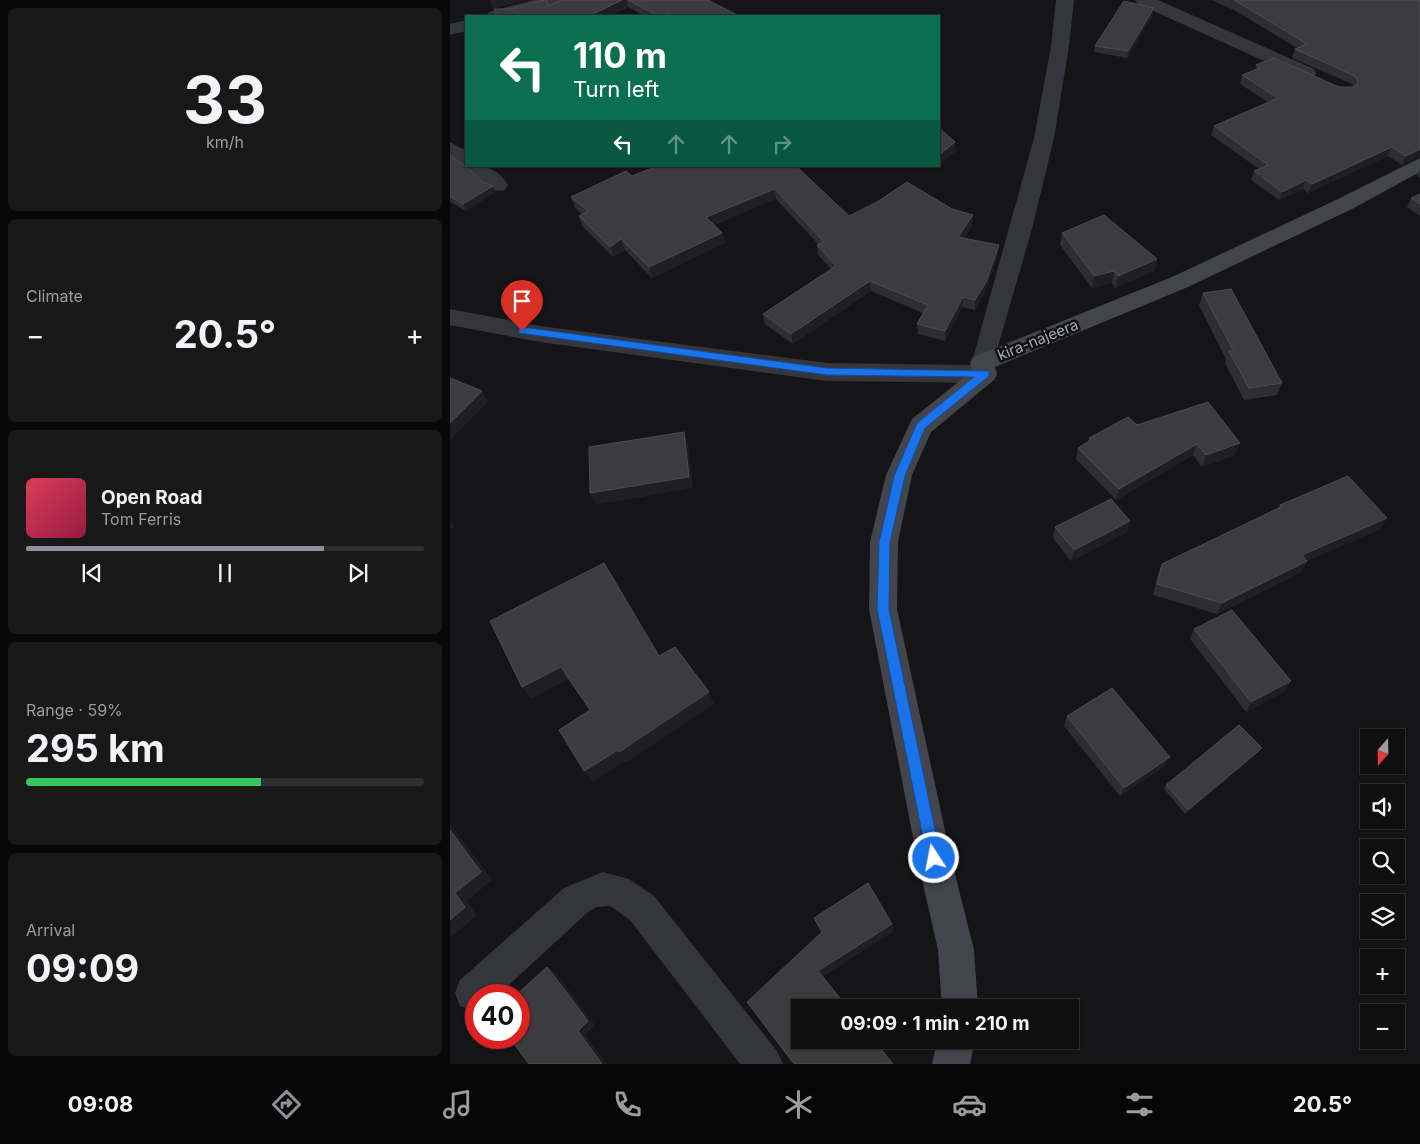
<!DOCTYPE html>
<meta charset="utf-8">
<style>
body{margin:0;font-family:Inter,sans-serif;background:#191819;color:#f1f3f6;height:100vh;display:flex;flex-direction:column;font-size:19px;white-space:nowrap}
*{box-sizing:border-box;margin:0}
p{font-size:16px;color:#9c9c9f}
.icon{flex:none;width:28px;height:28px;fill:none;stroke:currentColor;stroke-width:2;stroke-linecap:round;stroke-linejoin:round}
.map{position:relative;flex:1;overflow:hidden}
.side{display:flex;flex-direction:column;gap:8px;padding:8px;background:#090809;width:450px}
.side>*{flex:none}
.top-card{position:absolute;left:15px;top:15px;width:475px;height:152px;border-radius:0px;box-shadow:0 1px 4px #0004,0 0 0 1px #302f30;background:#0b6e4f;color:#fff;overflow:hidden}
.needle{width:32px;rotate:200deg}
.fabs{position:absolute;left:910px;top:729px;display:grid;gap:10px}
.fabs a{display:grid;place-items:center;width:45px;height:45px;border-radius:0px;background:#100f10;box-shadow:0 1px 4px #0004,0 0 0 1px #302f30;font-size:25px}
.speed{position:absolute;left:15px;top:984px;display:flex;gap:10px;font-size:25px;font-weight:700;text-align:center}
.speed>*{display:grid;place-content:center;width:65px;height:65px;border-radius:50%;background:#100f10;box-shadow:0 1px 4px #0004,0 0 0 1px #302f30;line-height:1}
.speed .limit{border:8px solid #d22;background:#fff;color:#111}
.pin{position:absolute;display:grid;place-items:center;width:42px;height:42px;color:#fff;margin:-51px -21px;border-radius:50% 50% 50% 0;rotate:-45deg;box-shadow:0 0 5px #0007}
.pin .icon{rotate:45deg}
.me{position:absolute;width:55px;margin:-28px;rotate:349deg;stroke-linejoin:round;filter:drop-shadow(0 0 4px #0008)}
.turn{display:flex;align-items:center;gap:18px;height:105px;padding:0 25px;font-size:22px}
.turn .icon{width:65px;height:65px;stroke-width:2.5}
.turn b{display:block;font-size:35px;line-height:42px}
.lanes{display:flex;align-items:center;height:48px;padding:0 25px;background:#0003;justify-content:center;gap:25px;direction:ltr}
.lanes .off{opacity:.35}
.big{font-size:38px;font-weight:700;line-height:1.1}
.side .tile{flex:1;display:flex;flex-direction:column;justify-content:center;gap:8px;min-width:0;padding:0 18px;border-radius:8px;background:#191819}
.side .dial{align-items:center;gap:0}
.dial b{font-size:65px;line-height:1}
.song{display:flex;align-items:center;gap:15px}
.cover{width:60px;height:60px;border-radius:8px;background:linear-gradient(135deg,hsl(350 70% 55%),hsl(340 70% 35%))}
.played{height:5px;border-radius:2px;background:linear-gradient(90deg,#8c9099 75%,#302f30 75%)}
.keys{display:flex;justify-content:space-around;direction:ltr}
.heat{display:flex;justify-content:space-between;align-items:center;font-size:28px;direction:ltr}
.charge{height:8px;border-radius:4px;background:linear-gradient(90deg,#34c759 59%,#302f30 0)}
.trip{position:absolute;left:341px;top:999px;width:288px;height:50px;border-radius:0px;background:#100f10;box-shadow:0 1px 4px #0004,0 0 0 1px #302f30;font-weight:700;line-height:50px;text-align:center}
.dock{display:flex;height:80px;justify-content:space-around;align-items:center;background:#060606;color:#9c9c9f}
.dock .icon{width:35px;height:35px}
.dock .selected{color:#8c9099}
.dock b{font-size:22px;color:#f1f3f6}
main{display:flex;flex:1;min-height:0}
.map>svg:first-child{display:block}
</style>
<main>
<section class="side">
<div class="tile dial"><b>33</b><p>km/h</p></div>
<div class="tile"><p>Climate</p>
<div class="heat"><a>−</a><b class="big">20.5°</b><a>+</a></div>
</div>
<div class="tile">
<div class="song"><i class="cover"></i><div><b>Open Road</b><p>Tom Ferris</p></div></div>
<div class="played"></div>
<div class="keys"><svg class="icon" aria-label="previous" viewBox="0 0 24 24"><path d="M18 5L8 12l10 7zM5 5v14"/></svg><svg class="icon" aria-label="pause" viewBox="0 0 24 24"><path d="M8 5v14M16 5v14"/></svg><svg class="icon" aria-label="next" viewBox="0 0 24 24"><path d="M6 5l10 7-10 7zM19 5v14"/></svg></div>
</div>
<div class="tile"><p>Range · 59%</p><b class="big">295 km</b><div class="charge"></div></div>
<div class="tile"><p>Arrival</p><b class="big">09:09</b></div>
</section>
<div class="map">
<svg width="970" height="1064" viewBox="0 0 970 1064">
<rect width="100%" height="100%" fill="#151416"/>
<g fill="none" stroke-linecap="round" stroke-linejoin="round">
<!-- street -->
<path fill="#35363c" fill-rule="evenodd" d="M 83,0 L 111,0 L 108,4 L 63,16 L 36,16 L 39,12 Z
M 606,0 L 624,0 L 619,46 L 604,138 L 582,229 L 542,367 L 547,374 L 544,380 L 535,383 L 377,381 L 90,342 L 0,325 L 0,309 L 90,326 L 377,363 L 521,365 L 584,138 L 601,46 Z
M 685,0 L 708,0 L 864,69 L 866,73 L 864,77 L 850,77 L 688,4 Z
M 16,20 L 16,31 L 0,35 L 0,24 Z
M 0,142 L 16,151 L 16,166 C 35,166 47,167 58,185 L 55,190 C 36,195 27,175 14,166 C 9,163 4,161 0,158 Z
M 153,872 L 179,879 L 204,896 L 327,1051 L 333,1064 L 290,1064 L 180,920 L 160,906 L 147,907 L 138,912 L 48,995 L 26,995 L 26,1010 L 23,1011 L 10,1006 L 5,993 L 10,980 L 114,888 Z"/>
<!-- secondary -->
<path fill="#43454c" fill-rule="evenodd" d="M 970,158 L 970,172 L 902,209 L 738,287 L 545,367 L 547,374 L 544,380 L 481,432 L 462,475 L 448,542 L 447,609 L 501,858 L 524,950 L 528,1008 L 492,1008 L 488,950 L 467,858 L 419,609 L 420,542 L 436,475 L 462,419 L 522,371 L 520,363 L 523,357 L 722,277 L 888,199 Z
M 487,1040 L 525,1040 L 520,1064 L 482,1064 Z"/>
</g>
<!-- wall -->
<path fill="#2e2d32" d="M 111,0 L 258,0 L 289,16 L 194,16 L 178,7 L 160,16 L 47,16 L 44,9 L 60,9 L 99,6 Z
M 761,0 L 970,0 L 970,156 L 952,165 L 938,156 L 858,193 L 853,189 L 829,200 L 801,180 L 804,171 L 809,169 L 761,135 L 764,126 L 818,102 L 790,84 L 792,75 L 805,70 L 806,65 L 889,87 L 903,87 L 902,84 L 842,58 L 845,49 L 847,48 L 784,10 Z
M 703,14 L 677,58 L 644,52 L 645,46 Z
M 0,155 L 33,182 L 43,186 L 45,192 L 16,211 L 0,202 Z
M 346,166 L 399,216 L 502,209 L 523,215 L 522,226 L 514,239 L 548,255 L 535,292 L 525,310 L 512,307 L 495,341 L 468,334 L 467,324 L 473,313 L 421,291 L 343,344 L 315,324 L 313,314 L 381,269 L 368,255 L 367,245 L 368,244 L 326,199 L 264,225 L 272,233 L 275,243 L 202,278 L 175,250 L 163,257 L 132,226 L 129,216 L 132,214 L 125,208 L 121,197 L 182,176 Z
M 970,169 L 970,178 L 967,176 Z
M 970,194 L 970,216 L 957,207 L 961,198 Z
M 612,233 L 707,259 L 704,271 L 665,288 L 662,283 L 642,288 L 610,245 Z
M 753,293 L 832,383 L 827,395 L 794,400 L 775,363 L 776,359 L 749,305 Z
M 687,425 L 785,455 L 752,467 L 743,455 L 666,500 L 626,459 L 628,448 L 638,442 L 639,438 Z
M 830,505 L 930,529 L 857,561 L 851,572 L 767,614 L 703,595 L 708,575 L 712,564 L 828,508 Z
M 605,527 L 677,532 L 621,561 L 603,538 Z
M 744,629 L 835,691 L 796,712 L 740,639 Z
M 617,716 L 715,766 L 670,796 L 614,726 Z
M 809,752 L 735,814 L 714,789 L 716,785 Z"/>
<!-- shaded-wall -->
<path fill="#1f1e21" d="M 40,0 L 76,0 L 43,9 Z
M 172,0 L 176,0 L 178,7 L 160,16 L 139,16 Z
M 704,8 L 703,14 L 677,58 L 678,51 Z
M 218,13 L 219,16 L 211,16 Z
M 505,142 L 505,152 L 489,165 L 489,155 Z
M 942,147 L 938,156 L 858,193 L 862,184 Z
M 970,149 L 970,156 L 952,165 L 956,156 Z
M 856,180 L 853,189 L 829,200 L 832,192 Z
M 43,186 L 45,192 L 16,211 L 13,204 Z
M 325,189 L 326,199 L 258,228 L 256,217 Z
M 523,215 L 522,226 L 507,248 L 508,237 Z
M 272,233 L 275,243 L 202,278 L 199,267 Z
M 171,239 L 175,250 L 163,257 L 160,247 Z
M 549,245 L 548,255 L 535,292 L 525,310 L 525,300 Z
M 707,259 L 704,271 L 665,288 L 668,276 Z
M 664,271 L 662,283 L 642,288 L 644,276 Z
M 420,281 L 421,291 L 343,344 L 341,334 Z
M 513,297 L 512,307 L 495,341 L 495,331 Z
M 32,391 L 38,402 L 0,440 L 0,423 Z
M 234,432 L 238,444 L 243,488 L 146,505 L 140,493 Z
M 790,443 L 785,455 L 752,467 L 756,455 Z
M 747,444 L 743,455 L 666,500 L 669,489 Z
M 937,518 L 930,529 L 857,561 L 851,572 L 767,614 L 772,603 L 852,555 Z
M 0,520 L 4,526 L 2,530 L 0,527 Z
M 680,521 L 677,532 L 621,561 L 624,550 Z
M 111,667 L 119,679 L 81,699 L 72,687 Z
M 841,681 L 835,691 L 796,712 L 801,702 Z
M 259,692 L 264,704 L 176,763 L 175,761 L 143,782 L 134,771 Z
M 812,748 L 809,752 L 735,814 L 738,810 Z
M 720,757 L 715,766 L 670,796 L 674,788 Z
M 0,824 L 42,880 L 17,901 L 27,915 L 0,938 Z
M 442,924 L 443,932 L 371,978 L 368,971 Z
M 97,967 L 105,972 L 145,1025 L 135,1035 L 157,1064 L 152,1064 L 128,1031 Z"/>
<!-- building -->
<path fill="#3b3b40" stroke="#4b4c53" d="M 94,0 L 96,0 L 99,6 L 111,0 L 172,0 L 139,16 L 47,16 L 44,9 L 60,9 Z
M 178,0 L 258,0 L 289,16 L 222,16 L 218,13 L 211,16 L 208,16 Z
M 784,0 L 970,0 L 970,149 L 956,156 L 942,147 L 862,184 L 856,180 L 832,192 L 804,171 L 818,165 L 764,126 L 828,98 L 792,75 L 810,68 L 806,65 L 824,58 L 889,87 L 904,87 L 908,82 L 905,76 L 845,49 L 857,44 Z
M 674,1 L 704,8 L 678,51 L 645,46 Z
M 489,128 L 505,142 L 489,155 Z
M 0,155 L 18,168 L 33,182 L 43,186 L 13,204 L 0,197 Z
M 207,166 L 346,166 L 399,216 L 427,202 L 457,182 L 502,209 L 523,215 L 508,237 L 549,245 L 536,282 L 525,300 L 513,297 L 495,331 L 467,324 L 478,305 L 420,281 L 341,334 L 313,314 L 386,266 L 367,245 L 374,242 L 325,189 L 256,217 L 272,233 L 199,267 L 171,239 L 160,247 L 129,216 L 138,211 L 121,197 L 176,171 L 182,176 Z
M 970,194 L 970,204 L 961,198 Z
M 654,215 L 707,259 L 668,276 L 664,271 L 644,276 L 612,233 Z
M 781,289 L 832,383 L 799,388 L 779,351 L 783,350 L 753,293 Z
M 0,378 L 32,391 L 0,423 Z
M 758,402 L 790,443 L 756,455 L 747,444 L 669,489 L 628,448 L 641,440 L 639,438 L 678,417 L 687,425 Z
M 234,432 L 239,477 L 140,493 L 139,447 Z
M 898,476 L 937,518 L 852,555 L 857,561 L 772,603 L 707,584 L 712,564 L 831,507 L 830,505 Z
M 661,499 L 680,521 L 624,550 L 605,527 Z
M 154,563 L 209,656 L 225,647 L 259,692 L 169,752 L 168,750 L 134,771 L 109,730 L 140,710 L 111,667 L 72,687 L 40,621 Z
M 782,610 L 841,681 L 801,702 L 744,629 Z
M 662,688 L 720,757 L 674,788 L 617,716 Z
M 789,725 L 812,748 L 738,810 L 716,785 Z
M 0,830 L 31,872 L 5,893 L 15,907 L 0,920 Z
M 418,883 L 442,924 L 368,971 L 398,1008 L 350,1008 L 350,1040 L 424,1040 L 443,1064 L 344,1064 L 297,1002 L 372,932 L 364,918 Z
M 97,967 L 138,1021 L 128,1031 L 152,1064 L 79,1064 L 60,1038 L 69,1038 L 69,995 L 66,995 Z"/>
<!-- route -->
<path fill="#1a73e8" stroke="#114b97" d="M 72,327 L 377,368 L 539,371 L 539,376 L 475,428 L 455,476 L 440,542 L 439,609 L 491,858 L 489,863 L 484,865 L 479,863 L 477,858 L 427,609 L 429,542 L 444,476 L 467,423 L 524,377 L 377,375 L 69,333 L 69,328 Z"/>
<g text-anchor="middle" stroke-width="5" stroke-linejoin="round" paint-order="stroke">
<!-- street labels -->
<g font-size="15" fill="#a5aab8" stroke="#100f11">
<text transform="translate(588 340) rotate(-22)" y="5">kira-najeera</text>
</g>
</g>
</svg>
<div class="fabs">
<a><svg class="needle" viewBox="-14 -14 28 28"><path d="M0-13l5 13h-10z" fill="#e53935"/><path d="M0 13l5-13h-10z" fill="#9c9c9f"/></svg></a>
<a><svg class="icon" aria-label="sound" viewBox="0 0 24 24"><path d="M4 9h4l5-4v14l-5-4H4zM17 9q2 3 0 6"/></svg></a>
<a><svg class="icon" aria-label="search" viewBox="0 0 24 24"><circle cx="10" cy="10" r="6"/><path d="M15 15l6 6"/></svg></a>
<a><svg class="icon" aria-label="layers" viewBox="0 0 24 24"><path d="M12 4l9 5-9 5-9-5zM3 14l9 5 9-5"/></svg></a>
<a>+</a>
<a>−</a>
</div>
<div class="speed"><div class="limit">40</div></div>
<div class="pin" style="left:72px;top:331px;background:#d93025"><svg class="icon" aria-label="arrive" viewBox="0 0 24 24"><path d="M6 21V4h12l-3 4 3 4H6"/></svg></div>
<svg class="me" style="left:484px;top:858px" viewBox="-20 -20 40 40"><circle r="17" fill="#1a73e8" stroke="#fff" stroke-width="3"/><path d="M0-11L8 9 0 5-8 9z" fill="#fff"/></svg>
<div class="trip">09:09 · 1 min · 210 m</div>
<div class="top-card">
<div class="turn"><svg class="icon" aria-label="left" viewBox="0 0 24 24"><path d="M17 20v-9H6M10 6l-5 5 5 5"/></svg><div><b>110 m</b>Turn left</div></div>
<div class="lanes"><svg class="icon" aria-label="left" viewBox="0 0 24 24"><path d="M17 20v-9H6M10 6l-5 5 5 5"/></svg><svg class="icon off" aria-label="ahead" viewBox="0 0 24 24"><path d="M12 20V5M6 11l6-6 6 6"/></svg><svg class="icon off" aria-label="ahead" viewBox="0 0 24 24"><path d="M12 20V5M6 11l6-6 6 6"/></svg><svg class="icon off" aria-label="right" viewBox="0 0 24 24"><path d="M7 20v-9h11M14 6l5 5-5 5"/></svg></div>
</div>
</div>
</main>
<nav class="dock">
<b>09:08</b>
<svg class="icon selected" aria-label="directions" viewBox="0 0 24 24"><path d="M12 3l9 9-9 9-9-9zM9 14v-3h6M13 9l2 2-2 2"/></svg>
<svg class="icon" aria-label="music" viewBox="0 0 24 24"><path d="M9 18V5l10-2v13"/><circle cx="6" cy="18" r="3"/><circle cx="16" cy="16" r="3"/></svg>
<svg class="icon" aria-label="phone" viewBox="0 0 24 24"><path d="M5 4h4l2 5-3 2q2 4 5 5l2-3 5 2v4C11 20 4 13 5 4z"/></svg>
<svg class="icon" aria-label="climate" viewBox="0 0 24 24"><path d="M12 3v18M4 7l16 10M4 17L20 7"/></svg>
<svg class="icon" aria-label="car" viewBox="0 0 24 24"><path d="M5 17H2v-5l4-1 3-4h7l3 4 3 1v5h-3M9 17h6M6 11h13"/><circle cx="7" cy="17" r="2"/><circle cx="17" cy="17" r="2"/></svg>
<svg class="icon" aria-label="filters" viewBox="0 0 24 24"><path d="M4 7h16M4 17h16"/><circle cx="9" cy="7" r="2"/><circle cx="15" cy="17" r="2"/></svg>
<b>20.5°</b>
</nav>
